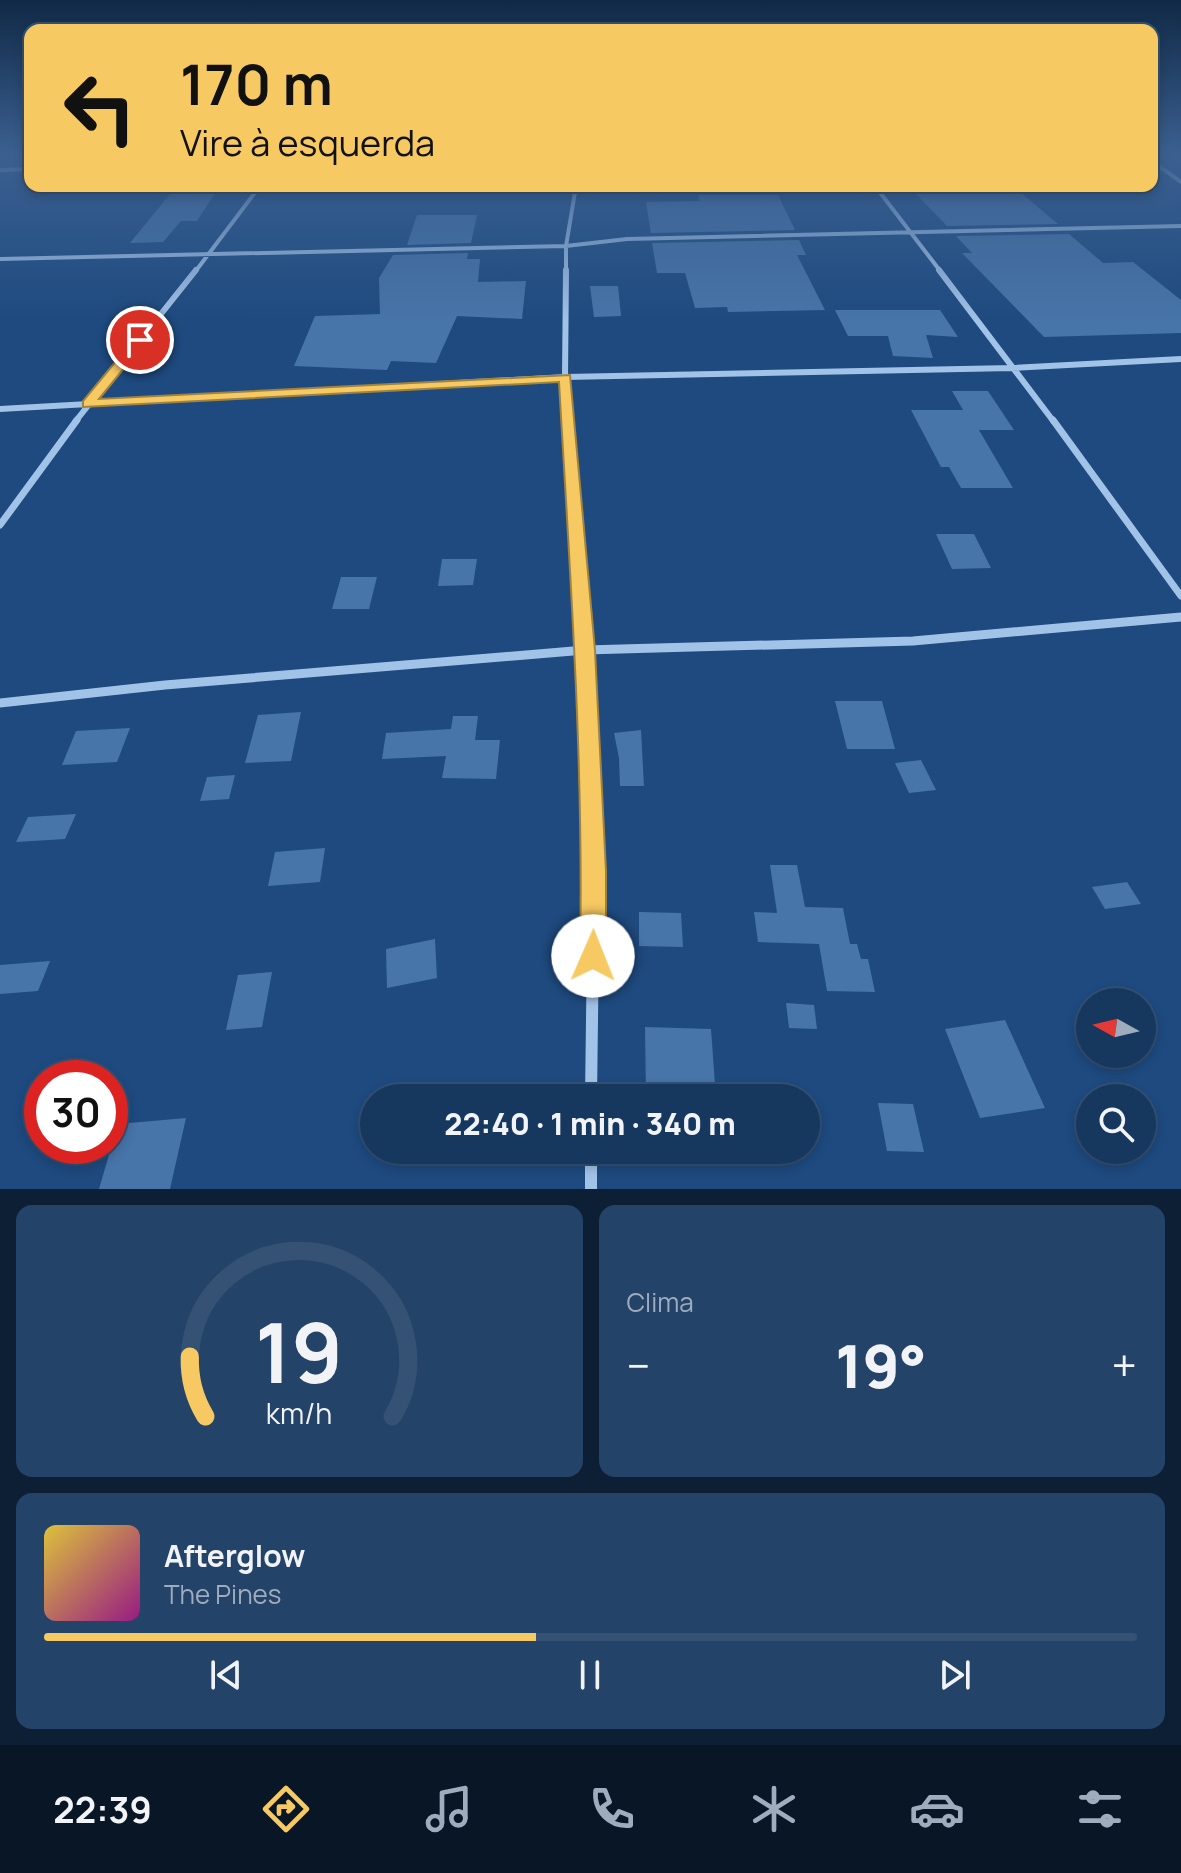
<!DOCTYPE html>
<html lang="pt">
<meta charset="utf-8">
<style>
body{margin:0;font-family:Manrope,sans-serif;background:#234368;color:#f1f3f6;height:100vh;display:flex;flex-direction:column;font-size:30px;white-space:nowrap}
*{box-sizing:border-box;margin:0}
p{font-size:26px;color:#9eacbd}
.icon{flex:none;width:44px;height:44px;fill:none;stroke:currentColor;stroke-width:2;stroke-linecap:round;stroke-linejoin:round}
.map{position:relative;height:1189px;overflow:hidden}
.panel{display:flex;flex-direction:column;gap:16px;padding:16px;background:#0c1f34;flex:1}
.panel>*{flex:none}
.banner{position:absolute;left:24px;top:24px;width:1134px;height:168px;border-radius:16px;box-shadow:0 4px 12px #0003,0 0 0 2px #355274;background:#f7c962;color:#111;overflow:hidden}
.needle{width:52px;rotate:278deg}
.fabs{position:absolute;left:1076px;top:988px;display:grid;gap:16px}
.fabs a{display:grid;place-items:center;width:80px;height:80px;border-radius:50%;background:#16385f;box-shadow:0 4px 12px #0003,0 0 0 2px #355274;font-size:40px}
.speed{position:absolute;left:24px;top:1060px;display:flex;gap:16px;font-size:40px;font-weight:700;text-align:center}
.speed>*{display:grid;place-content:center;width:104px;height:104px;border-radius:50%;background:#16385f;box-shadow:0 4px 12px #0003,0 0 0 2px #355274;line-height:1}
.speed .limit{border:12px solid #d22;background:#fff;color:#111}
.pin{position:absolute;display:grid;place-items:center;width:68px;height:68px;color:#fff;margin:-34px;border:4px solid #fff;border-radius:50%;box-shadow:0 2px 8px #0007}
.me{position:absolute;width:88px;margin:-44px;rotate:1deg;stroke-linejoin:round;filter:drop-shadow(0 0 6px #0008)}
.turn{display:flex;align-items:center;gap:28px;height:168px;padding:0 24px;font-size:36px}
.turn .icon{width:104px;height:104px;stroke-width:2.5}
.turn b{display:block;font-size:56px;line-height:68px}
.big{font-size:60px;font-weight:800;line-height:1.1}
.panel .tile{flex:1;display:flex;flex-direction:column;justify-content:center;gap:12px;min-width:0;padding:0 28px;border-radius:16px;background:#234368}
.panel .dial{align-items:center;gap:0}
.dial svg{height:208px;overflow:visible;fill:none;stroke:#355274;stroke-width:7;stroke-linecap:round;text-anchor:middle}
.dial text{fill:#f1f3f6;stroke:none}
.song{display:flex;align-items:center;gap:24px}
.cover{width:96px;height:96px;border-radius:12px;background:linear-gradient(135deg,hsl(50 70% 55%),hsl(310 70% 35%))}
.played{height:8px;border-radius:4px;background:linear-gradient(90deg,#f7c962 45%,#355274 45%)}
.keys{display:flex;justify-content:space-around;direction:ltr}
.heat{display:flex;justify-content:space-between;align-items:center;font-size:44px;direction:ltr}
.panel .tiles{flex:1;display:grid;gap:16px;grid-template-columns:1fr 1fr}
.tile:last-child{grid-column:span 2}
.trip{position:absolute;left:360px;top:1084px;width:460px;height:80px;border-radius:40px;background:#16385f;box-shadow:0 4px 12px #0003,0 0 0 2px #355274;font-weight:800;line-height:80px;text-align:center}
.tabs{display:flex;height:128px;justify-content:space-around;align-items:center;background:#091626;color:#9eacbd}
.tabs .icon{width:56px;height:56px}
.tabs .on{color:#f7c962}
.tabs b{font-size:36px;color:#f1f3f6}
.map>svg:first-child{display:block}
</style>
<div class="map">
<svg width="1181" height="1189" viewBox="0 0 1181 1189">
<rect width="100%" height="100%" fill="#1e4a7f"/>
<!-- building -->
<path fill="#4774a9" d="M 219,187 L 197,221 L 181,221 L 163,242 L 130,243 L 175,188 Z
M 1007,188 L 1012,193 L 1021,193 L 1058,224 L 947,226 L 915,193 L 919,193 L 916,191 Z
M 698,195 L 778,195 L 795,230 L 651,233 L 646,202 L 700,201 Z
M 417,215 L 477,215 L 471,243 L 407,245 Z
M 1069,234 L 1103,263 L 1133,262 L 1181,300 L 1181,333 L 1044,337 L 962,253 L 972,253 L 956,236 Z
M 799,240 L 806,255 L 797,255 L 825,310 L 728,312 L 727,307 L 695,308 L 685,273 L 657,273 L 652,243 Z
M 468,253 L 467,259 L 480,259 L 478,282 L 526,281 L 522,319 L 457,316 L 436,363 L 391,361 L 387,370 L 294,366 L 315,316 L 380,314 L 379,278 L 393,255 Z
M 590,286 L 618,286 L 621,316 L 594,317 Z
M 835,310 L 940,310 L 958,337 L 926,335 L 933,358 L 893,356 L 888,336 L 848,336 Z
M 952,391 L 988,391 L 1014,430 L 979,430 L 1013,488 L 961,488 L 949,467 L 941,467 L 911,410 L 963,410 Z
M 936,534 L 974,534 L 991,568 L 952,569 Z
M 442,559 L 477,559 L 473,585 L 438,586 Z
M 341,577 L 377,577 L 369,609 L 332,609 Z
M 835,701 L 882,701 L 895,749 L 847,749 Z
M 301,712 L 291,761 L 245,763 L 258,715 Z
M 453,716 L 478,716 L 475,740 L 500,740 L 496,779 L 442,778 L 446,756 L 382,759 L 386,733 L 451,729 Z
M 130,728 L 117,762 L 62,765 L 76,731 Z
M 641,730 L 644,786 L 620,786 L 619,758 L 614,733 Z
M 921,760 L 936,790 L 909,793 L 895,763 Z
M 235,775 L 229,799 L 200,801 L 207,777 Z
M 76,814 L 65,839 L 16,842 L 28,817 Z
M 325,848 L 320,882 L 268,886 L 275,852 Z
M 770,865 L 797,865 L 805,907 L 843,908 L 850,944 L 857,944 L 861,959 L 868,959 L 875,992 L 827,991 L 819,944 L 758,942 L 754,912 L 777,913 Z
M 1127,882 L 1141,904 L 1105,909 L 1092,887 Z
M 639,912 L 681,913 L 683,947 L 639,946 Z
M 435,939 L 437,978 L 387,988 L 386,949 Z
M 50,961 L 38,991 L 0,994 L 0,965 Z
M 272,972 L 262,1027 L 226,1030 L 238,975 Z
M 786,1003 L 814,1005 L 817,1029 L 789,1028 Z
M 1005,1020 L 1045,1108 L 980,1118 L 945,1029 Z
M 645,1027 L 711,1029 L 716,1098 L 646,1098 Z
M 878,1103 L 913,1104 L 924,1152 L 887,1151 Z
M 186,1118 L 170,1189 L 99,1189 L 118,1124 Z"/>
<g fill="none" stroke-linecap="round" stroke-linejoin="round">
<!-- street-far4 -->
<path stroke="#a2c3e8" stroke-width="4" d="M 1152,161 L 1181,182
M 0,170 L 30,169
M 875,186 L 941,272
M 0,259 L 566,246 L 627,239 L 1181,226
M 195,272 L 260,186
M 566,272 L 566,246 L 576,186"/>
<!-- street-far3 -->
<path stroke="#a2c3e8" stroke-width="6" d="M 566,270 L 565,377 L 568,422
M 939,270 L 1054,422
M 0,409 L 565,377 L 1012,368 L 1181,359
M 75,422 L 196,270"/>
<!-- street-far2 -->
<path stroke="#a2c3e8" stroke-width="7" d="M 568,420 L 582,615
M 1053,420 L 1181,596
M 0,525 L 77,420"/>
<!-- street-far1 -->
<path stroke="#a2c3e8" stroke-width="9" d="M 582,613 L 594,866
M 0,703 L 165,685 L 585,650 L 913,641 L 1181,617"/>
<!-- street -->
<path stroke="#a2c3e8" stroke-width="12" d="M 591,1098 L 594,864
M 591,1150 L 591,1189"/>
</g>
<!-- sky -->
<linearGradient id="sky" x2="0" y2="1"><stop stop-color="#102946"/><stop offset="0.48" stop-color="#3b6090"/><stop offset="1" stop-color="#3b6090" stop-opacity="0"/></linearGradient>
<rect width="1181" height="322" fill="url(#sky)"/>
<!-- route -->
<path fill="#f7c962" stroke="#a18340" stroke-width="2" d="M 140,336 L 147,340 L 99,399 L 570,375 L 595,650 L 606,871 L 606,956 L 602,966 L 593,969 L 584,966 L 580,956 C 584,765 570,573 559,382 L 83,407 L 83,401 L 136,337 Z"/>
</svg>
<div class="fabs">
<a><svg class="needle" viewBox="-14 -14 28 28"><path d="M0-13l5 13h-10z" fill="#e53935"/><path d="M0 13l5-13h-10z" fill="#9eacbd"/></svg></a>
<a><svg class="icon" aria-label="search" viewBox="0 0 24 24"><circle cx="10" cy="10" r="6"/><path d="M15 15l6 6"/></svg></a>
</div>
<div class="speed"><div class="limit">30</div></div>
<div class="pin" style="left:140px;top:340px;background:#d93025"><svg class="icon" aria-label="arrive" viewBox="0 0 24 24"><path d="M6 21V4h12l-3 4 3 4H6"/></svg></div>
<svg class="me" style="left:593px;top:956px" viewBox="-20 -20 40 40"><circle r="19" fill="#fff"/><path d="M0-13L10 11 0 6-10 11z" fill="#f7c962"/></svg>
<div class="trip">22:40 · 1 min · 340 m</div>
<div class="banner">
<div class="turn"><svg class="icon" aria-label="left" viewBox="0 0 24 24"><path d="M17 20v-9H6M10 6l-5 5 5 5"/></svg><div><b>170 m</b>Vire à esquerda</div></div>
</div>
</div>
<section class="panel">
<div class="tiles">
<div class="tile dial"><svg viewBox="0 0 100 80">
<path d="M14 69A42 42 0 1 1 86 69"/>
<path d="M14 69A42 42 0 0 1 8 46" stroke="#f7c962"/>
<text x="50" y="56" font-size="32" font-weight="700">19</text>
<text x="50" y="72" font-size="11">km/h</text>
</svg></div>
<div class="tile"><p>Clima</p>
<div class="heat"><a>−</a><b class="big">19°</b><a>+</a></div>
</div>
<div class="tile">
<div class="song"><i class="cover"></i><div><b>Afterglow</b><p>The Pines</p></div></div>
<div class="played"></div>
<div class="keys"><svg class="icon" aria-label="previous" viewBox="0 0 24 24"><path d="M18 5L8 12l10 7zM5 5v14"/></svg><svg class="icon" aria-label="pause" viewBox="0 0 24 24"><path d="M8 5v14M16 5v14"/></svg><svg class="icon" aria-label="next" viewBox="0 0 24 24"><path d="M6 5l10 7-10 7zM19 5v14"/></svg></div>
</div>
</div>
</section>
<nav class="tabs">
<b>22:39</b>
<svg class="icon on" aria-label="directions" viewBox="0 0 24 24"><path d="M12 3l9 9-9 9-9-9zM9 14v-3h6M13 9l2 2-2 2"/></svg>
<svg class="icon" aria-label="music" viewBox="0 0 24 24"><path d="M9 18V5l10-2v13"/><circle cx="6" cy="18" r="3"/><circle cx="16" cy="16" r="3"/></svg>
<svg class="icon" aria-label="phone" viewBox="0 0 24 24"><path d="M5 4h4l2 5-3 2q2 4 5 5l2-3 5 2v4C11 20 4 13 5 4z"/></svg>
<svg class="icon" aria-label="climate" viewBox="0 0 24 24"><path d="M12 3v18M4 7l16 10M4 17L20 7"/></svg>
<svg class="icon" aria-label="car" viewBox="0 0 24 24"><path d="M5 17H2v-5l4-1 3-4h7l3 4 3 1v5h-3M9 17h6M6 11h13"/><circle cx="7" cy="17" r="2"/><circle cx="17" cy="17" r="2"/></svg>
<svg class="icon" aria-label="filters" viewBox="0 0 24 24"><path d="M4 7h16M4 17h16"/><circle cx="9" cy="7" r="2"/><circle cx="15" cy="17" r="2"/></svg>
</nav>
